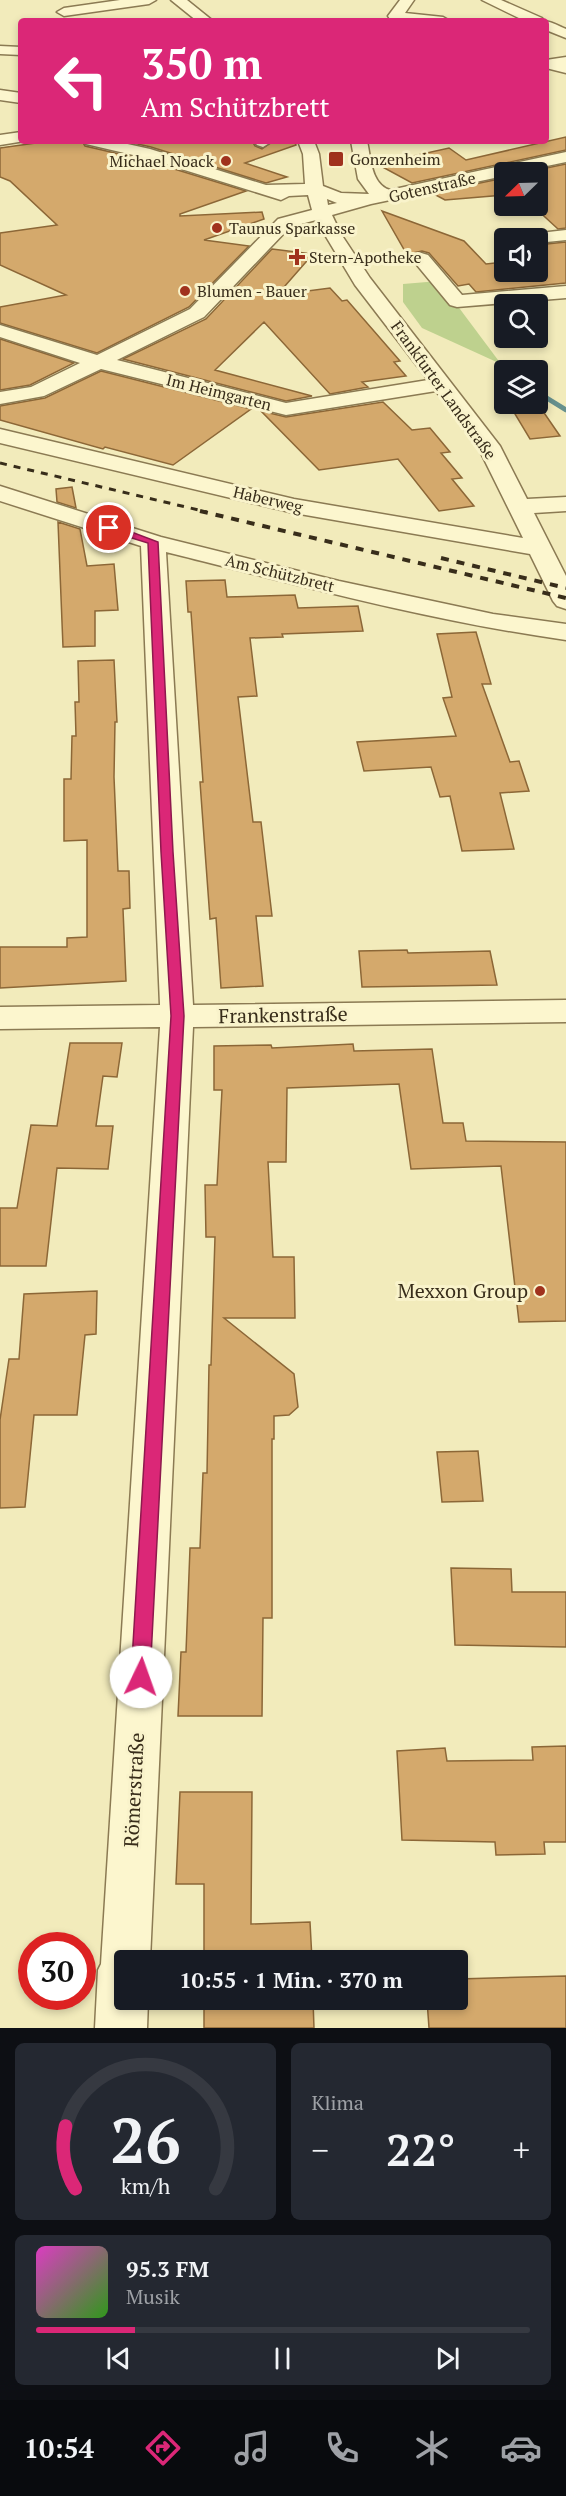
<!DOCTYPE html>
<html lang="de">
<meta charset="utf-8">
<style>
body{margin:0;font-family:"PT Serif",serif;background:#242831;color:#f1f3f6;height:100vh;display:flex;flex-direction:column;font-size:22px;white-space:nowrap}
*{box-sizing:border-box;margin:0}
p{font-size:20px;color:#9ea1a6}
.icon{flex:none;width:33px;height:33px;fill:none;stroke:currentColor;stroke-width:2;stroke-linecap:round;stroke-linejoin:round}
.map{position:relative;height:2028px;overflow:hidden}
.panel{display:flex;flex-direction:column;gap:15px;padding:15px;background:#0d0f14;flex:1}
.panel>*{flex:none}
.guide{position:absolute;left:18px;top:18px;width:531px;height:126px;border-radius:6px;box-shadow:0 3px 9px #0003;background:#db2777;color:#fff;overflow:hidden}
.needle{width:39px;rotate:247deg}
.buttons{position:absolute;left:494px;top:162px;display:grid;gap:12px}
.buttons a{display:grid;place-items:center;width:54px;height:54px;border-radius:6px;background:#171b24;box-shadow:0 3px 9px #0003;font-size:30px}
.speed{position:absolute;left:18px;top:1932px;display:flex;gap:12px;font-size:30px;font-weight:700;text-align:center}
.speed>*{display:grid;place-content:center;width:78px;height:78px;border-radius:50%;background:#171b24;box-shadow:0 3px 9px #0003;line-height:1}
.speed .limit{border:9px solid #d22;background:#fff;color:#111}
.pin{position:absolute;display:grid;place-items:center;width:51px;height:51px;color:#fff;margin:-26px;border:3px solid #fff;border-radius:50%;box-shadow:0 2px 6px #0007}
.me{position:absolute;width:66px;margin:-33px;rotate:3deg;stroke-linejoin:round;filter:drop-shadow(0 0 4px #0008)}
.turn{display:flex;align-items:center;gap:21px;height:126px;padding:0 24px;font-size:27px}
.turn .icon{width:78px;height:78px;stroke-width:2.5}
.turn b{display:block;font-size:42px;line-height:51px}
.big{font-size:45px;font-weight:600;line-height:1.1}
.panel .widget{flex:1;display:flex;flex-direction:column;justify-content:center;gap:9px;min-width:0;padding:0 21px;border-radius:9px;background:#242831}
.panel .dial{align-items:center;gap:0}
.dial svg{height:156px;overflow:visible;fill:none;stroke:#363941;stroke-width:7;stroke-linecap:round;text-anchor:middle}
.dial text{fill:#f1f3f6;stroke:none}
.song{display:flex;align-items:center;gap:18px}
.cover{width:72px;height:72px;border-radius:9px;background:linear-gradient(135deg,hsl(310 70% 55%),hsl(110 70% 35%))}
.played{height:6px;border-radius:3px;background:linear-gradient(90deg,#db2777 20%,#363941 20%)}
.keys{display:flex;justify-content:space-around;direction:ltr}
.heat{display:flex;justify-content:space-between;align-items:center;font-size:33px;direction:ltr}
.panel .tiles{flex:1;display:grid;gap:15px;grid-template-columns:1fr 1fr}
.widget:last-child{grid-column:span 2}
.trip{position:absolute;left:114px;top:1950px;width:354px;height:60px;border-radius:6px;background:#171b24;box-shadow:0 3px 9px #0003;font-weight:600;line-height:60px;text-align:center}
.menu{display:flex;height:96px;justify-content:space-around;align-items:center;background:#090b0e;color:#9ea1a6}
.menu .icon{width:42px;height:42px}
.menu .current{color:#db2777}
.menu b{font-size:27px;color:#f1f3f6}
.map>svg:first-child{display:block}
</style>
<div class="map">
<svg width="566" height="2028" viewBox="0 0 566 2028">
<rect width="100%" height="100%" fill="#f2ebbb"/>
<!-- green -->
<path fill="#bed18e" d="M 439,281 L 501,364 L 422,328 L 403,302 L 403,284 Z"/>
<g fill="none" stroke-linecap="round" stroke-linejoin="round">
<!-- stream -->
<path stroke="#66908d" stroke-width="5" d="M 537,392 L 566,410"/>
</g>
<!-- building -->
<path fill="#d4a96c" stroke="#8c6737" stroke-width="1.5" d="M 566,137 L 566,150 L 412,183 L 377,164 L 449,148 L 466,160 Z
M 50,141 L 82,141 L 85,146 L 145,160 L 246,191 L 180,214 L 180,216 L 262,212 L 264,219 L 204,240 L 249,246 L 189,307 L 97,353 L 0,323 L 0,307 L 66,295 L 0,265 L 0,233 L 57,225 L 10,181 L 0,177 L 0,148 Z
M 124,141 L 252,141 L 255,146 L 262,149 L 273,141 L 295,141 L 296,145 L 245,163 L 287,177 L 266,183 L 151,147 Z
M 566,164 L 566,228 L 558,229 L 533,206 L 537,206 L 537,172 L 527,172 Z
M 504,178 L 504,195 L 445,200 L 432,193 Z
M 382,211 L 464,241 L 486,264 L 504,262 L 504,272 L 537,272 L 537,245 L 566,242 L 566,283 L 476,292 L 469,284 L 458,286 L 429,253 L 422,251 L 413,253 L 410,260 Z
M 272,249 L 313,254 L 277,295 L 330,288 L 342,301 L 347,300 L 400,361 L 394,362 L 406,376 L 362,382 L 368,387 L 330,394 L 264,322 L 215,370 L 312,396 L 286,401 L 123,359 L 206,319 Z
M 0,339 L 74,363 L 30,385 L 0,390 Z
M 101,371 L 251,409 L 173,465 L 105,447 L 103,449 L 0,420 L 0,406 L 45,398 Z
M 383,402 L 412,430 L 430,428 L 450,452 L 441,453 L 462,478 L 452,479 L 474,506 L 439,511 L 398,459 L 319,470 L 261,411 L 286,417 Z
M 509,404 L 538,404 L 560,436 L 530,439 Z
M 72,487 L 76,508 L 57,502 L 56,489 Z
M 58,522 L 80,529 L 87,566 L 114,564 L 118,610 L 95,611 L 95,646 L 63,647 Z
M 225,580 L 227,597 L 295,595 L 298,608 L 358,606 L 363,631 L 282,634 L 283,637 L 250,638 L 257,696 L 238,697 L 253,822 L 261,822 L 272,916 L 256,916 L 263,986 L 221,988 L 216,918 L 210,919 L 200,782 L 203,782 L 191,612 L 188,612 L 186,581 Z
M 476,632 L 491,684 L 482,684 L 510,762 L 519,761 L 529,791 L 500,793 L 514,849 L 462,851 L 450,796 L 440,797 L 431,767 L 364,771 L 357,742 L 456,736 L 443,698 L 452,697 L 437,634 Z
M 114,660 L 117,722 L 115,722 L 114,777 L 118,871 L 129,871 L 130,908 L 123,909 L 126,981 L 0,988 L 0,947 L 67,947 L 67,938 L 87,937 L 87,840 L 64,841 L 64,779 L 71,779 L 72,736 L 76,736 L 75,702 L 79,702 L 78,661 Z
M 407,950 L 408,953 L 490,951 L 497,985 L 362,987 L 359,951 Z
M 70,1043 L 122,1043 L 117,1077 L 103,1076 L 96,1126 L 113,1126 L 108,1169 L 57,1168 L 46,1266 L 0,1266 L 0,1208 L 17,1208 L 31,1125 L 57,1126 Z
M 353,1044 L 354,1051 L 432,1049 L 443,1123 L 463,1123 L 466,1141 L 566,1142 L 566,1321 L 519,1322 L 501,1166 L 411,1169 L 399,1084 L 287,1088 L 286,1162 L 268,1162 L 273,1257 L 294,1257 L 295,1318 L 224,1318 L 294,1374 L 298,1407 L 289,1415 L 274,1416 L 274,1439 L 272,1439 L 272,1618 L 263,1618 L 262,1716 L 178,1716 L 181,1652 L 186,1652 L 190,1548 L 200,1548 L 203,1473 L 207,1473 L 209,1365 L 211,1365 L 215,1237 L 206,1237 L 205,1185 L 217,1185 L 222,1090 L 214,1090 L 214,1046 L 271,1045 L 272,1048 Z
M 97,1291 L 96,1334 L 85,1335 L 77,1415 L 34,1415 L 25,1507 L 0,1508 L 0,1420 L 9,1359 L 19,1359 L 24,1294 Z
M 478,1451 L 483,1501 L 442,1502 L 437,1452 Z
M 451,1568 L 511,1569 L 512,1592 L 566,1592 L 566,1647 L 455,1645 Z
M 566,1746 L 566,1842 L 544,1842 L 545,1854 L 496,1855 L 495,1842 L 402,1840 L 397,1751 L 445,1748 L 447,1761 L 533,1760 L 532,1747 Z
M 180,1792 L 252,1792 L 251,1924 L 310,1922 L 312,1960 L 204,1960 L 204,1884 L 176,1884 Z
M 566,1976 L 566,2028 L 429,2028 L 427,2000 L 458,2000 L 458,1979 Z
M 204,2000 L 313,2000 L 314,2028 L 204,2028 Z"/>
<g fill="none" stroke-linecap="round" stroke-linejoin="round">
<defs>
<path id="minor" d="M 120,0 L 156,0 L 149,4 L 64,16 L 57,12 L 64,8 Z
M 171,0 L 187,0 L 213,21 L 197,21 Z
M 400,0 L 414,0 L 405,13 L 443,17 L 450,21 L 390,19 L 388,16 Z
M 482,0 L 501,0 L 542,18 L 544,21 L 525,21 Z
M 545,21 C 552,22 559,26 566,29 L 566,38 L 546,30 Z
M 0,46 L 21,47 L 21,55 L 0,54 Z
M 566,57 L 566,73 L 546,68 L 546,60 Z
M 0,90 L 21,93 L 21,103 L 0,100 Z
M 21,132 L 21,141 L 25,141 L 0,145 L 0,135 Z
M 84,141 L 114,141 L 150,149 L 266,185 L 305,184 L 303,154 L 298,141 L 314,141 L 319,154 L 323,186 L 341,193 L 369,194 L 358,179 L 351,141 L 367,141 C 371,159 371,184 390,190 L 566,152 L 566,162 L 518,172 L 504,172 L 504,176 L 371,204 L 332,215 L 341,234 L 370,278 L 500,446 L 527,499 L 566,497 L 566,511 L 534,513 L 566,576 L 566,609 L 557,606 L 553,601 L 530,554 L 294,513 L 0,443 L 0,429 L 294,499 L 523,538 L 478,447 L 436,391 L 286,415 L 101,369 L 44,396 L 0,404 L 0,392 L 31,387 L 80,363 L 0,337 L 0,325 L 97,355 L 190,309 L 278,219 L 312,210 L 308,195 L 289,196 L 281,200 L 146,158 L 86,144 ZM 327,199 L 337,203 L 328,205 ZM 316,220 L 355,285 L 428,380 L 286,403 L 117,360 L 204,317 L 290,227 Z
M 254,141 L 271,141 L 271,142 L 263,147 L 257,145 Z
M 566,230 L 566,240 L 537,243 L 537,238 L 528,238 L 531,234 Z
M 421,253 L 428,255 L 462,295 L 566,286 L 566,298 L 457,307 L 450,305 L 412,259 L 414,255 Z
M 0,486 L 161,537 L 339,581 L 493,614 L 566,624 L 566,640 C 431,621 298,585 166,552 L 193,1005 L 566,1000 L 566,1022 L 193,1027 L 150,1960 L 124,1960 L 124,2000 L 148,2000 L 147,2028 L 95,2028 L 98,1970 L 101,1964 L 160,1027 L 0,1029 L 0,1007 L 160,1005 L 141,546 L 0,501 Z"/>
</defs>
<!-- minor casing -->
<use href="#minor" stroke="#8b7a53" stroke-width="3"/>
<!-- minor -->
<use href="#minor" fill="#fcf6ce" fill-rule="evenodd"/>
<!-- rail-far1 -->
<path stroke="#382d1a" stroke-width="3" stroke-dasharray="7 7" stroke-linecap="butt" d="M 0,463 L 207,512"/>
<!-- rail -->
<path stroke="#382d1a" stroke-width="4" stroke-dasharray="8 8" stroke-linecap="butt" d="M 200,511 L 566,598
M 441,558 L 566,588"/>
</g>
<!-- route -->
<path fill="#db2777" stroke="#8e194d" stroke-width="1.5" d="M 106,525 L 113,525 L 158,542 L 173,852 L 184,1016 L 150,1677 L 147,1683 L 141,1686 L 134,1683 L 131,1677 L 171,1016 L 161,852 L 148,543 L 106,530 Z"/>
<!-- markers -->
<g fill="#a0321d" stroke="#f9f3cb" stroke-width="2">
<rect x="328" y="151" width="16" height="16" rx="3"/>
<circle cx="226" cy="161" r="6"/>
<circle cx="217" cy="228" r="6"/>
<path d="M294 248h6v6h6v6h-6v6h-6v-6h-6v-6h6z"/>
<circle cx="185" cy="291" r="6"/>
<circle cx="540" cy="1291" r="6"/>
</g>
<g text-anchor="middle" stroke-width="6" stroke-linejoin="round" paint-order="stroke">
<!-- far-poi labels -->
<g font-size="16" fill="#382d1a" stroke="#f9f3cb" text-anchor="start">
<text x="350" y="165">Gonzenheim</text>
<text x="214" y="167" text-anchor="end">Michael Noack</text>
<text x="229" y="234">Taunus Sparkasse</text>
<text x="309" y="263">Stern-Apotheke</text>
<text x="197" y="297">Blumen - Bauer</text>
</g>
<!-- far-street labels -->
<g font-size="16" fill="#382d1a" stroke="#f9f3cb">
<text transform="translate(432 187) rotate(-13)" y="6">Gotenstraße</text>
<text transform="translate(444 390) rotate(54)" y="6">Frankfurter Landstraße</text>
<text transform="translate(219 392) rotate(14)" y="6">Im Heimgarten</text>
<text transform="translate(268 499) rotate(13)" y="6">Haberweg</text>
<text transform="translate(280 573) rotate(14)" y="6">Am Schützbrett</text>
</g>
<!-- street labels -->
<g font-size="20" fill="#382d1a" stroke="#f9f3cb">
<text transform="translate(283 1015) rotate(-1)" y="7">Frankenstraße</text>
<text transform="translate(134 1790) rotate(-87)" y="7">Römerstraße</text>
</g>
<!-- poi labels -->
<g font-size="20" fill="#382d1a" stroke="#f9f3cb" text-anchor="end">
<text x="528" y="1298">Mexxon Group</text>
</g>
</g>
</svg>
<div class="buttons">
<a><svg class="needle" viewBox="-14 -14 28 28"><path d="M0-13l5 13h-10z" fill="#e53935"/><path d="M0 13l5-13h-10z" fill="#9ea1a6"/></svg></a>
<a><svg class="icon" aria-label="sound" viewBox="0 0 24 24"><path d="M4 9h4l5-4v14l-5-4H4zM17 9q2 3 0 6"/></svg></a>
<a><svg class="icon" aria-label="search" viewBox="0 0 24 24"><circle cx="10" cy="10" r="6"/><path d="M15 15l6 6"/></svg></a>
<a><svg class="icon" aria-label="layers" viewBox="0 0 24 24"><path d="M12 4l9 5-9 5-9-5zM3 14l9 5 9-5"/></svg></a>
</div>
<div class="speed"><div class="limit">30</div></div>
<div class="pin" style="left:109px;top:528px;background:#d93025"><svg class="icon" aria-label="arrive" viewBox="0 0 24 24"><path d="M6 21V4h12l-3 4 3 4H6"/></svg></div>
<svg class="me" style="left:141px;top:1677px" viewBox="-20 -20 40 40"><circle r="19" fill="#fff"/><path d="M0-13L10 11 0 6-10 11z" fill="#db2777"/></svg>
<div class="trip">10:55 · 1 Min. · 370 m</div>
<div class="guide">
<div class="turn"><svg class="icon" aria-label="left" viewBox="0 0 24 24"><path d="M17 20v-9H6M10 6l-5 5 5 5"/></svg><div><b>350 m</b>Am Schützbrett</div></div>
</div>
</div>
<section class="panel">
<div class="tiles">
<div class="widget dial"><svg viewBox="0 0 100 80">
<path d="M14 69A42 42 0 1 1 86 69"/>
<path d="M14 69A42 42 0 0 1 9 37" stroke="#db2777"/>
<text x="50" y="56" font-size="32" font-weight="700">26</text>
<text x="50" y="72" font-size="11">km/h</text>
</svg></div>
<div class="widget"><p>Klima</p>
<div class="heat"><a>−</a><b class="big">22°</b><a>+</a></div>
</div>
<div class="widget">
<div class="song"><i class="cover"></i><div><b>95.3 FM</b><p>Musik</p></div></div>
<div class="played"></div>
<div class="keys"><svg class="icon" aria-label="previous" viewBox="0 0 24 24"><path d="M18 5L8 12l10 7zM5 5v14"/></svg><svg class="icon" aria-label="pause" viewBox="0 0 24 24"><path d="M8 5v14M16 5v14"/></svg><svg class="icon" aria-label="next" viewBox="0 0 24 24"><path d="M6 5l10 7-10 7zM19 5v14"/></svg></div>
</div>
</div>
</section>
<nav class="menu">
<b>10:54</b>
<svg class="icon current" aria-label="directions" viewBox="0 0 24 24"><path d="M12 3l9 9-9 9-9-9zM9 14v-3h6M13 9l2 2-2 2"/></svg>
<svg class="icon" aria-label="music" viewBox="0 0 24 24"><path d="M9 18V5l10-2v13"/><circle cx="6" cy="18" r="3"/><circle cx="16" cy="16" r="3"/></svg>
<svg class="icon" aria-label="phone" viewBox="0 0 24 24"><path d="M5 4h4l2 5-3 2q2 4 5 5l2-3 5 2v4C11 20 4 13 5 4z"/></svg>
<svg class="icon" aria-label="climate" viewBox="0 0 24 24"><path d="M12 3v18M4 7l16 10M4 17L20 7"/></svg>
<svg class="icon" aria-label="car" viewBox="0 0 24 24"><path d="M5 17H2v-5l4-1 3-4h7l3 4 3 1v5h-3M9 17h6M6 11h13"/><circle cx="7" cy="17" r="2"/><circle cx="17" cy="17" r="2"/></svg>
</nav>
